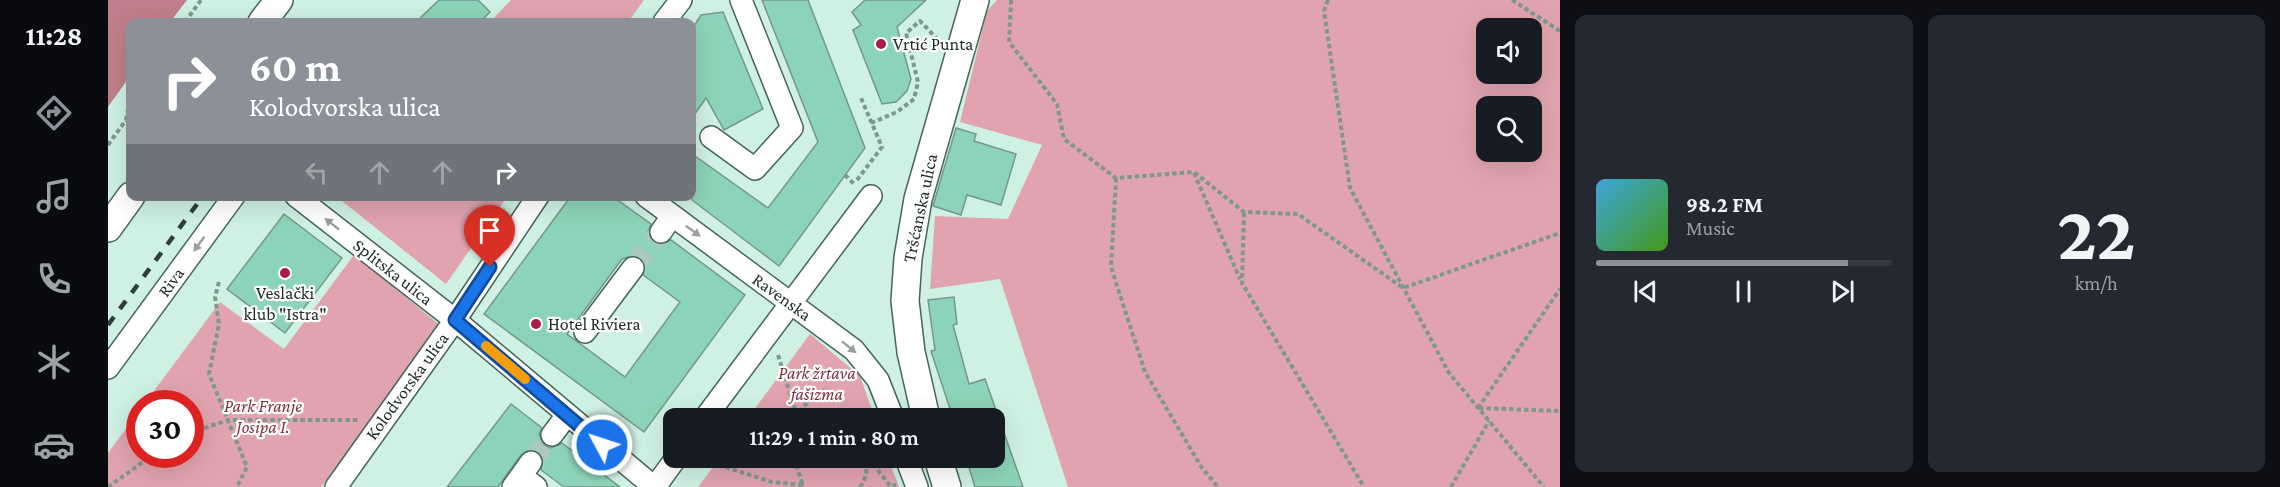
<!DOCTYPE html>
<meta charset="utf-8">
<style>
body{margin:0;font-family:"Crimson Pro",serif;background:#242831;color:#f1f3f6;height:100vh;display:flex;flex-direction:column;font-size:22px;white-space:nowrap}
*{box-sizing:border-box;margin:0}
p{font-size:20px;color:#9ea1a6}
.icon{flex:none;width:33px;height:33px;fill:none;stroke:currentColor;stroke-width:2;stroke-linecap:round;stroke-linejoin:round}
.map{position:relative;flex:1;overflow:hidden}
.sheet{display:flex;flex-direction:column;gap:15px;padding:15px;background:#0d0f14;width:720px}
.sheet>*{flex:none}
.banner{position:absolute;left:18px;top:18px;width:570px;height:183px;border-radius:12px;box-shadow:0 6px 24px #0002;background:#8c9099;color:#fff;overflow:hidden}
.controls{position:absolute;left:1368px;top:18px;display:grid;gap:12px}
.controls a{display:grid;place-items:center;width:66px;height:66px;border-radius:12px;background:#171b24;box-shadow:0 6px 24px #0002;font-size:30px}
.speed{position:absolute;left:18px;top:390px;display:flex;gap:12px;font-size:30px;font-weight:700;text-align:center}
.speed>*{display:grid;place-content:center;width:78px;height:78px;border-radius:50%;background:#171b24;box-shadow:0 6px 24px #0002;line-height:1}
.speed .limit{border:9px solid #d22;background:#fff;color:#111}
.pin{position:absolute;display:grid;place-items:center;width:51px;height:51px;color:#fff;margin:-62px -26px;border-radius:50% 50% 50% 0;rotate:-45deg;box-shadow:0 0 6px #0007}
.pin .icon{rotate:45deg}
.me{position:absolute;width:66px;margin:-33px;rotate:310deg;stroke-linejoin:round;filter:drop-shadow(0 0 4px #0008)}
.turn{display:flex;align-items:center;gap:21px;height:126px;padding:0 24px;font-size:27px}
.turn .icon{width:78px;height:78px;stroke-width:2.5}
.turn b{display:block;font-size:42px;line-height:51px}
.lanes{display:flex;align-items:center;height:57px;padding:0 24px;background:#0003;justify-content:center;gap:30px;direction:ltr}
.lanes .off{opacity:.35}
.sheet .tile{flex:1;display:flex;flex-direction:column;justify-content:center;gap:9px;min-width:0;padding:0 21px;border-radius:12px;background:#242831}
.sheet .dial{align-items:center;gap:0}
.dial b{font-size:78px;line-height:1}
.song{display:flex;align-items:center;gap:18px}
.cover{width:72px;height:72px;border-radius:9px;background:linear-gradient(135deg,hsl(200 70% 55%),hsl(100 70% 35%))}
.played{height:6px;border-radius:3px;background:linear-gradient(90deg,#8c9099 85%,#363941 85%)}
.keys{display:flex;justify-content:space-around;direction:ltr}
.sheet .tiles{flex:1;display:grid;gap:15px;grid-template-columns:repeat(2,1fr)}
.trip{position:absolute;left:555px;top:408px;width:342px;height:60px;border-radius:12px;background:#171b24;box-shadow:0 6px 24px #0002;font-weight:600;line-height:60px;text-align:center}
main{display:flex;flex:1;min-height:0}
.tab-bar{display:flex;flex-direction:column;width:108px;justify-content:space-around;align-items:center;background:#090b0e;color:#9ea1a6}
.tab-bar .icon{width:42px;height:42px}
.tab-bar .on{color:#8c9099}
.tab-bar b{font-size:27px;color:#f1f3f6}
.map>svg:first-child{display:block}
</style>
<main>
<nav class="tab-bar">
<b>11:28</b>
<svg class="icon on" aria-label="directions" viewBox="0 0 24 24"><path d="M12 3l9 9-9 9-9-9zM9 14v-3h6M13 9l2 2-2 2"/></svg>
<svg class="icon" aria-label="music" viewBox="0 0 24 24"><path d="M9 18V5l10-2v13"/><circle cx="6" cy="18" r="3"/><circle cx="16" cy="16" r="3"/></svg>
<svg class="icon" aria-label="phone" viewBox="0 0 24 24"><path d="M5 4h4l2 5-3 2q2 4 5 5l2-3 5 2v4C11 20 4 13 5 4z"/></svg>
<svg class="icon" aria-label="climate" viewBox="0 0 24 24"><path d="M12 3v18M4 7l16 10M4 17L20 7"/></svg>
<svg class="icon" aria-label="car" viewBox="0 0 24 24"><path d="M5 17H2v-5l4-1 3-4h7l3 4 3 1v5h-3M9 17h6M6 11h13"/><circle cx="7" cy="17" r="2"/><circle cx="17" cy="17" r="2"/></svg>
</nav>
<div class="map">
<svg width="1452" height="487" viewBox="0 0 1452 487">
<rect width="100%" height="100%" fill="#cef1e3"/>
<!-- green -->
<path fill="#e1a4ae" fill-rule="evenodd" d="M 403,0 L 536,0 L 520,22 L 382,22 Z
M 889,0 L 1452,0 L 1452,487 L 960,487 L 892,279 L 822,289 L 827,216 L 900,219 L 934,145 L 852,122 L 879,11 ZM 1424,28 L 1424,74 L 1378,74 L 1378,28 ZM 1378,106 L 1424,106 L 1424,152 L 1378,152 Z
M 229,197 L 399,197 L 338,284 Z
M 246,255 L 333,326 L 213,487 L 0,487 L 0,453 L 31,411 L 32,454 L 82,454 L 82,404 L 37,403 L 112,302 L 176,349 Z
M 702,334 L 752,376 L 767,418 L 640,418 Z
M 612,458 L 780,458 L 791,487 L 590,487 Z"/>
<!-- water -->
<path fill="#c07f8a" d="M 0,0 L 79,0 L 62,22 L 22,22 L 22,76 L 0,107 Z"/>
<!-- building -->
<path fill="#8cd4b9" stroke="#76978a" stroke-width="1.5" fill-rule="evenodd" d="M 331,0 L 370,0 L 382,12 L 372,22 L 308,22 Z
M 654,0 L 700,0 L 757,148 L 671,266 L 584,200 L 584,154 L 660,208 L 710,142 Z
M 757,0 L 818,0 L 789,27 L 803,79 L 799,91 L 788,102 L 774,104 L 745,30 L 753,25 L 744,12 Z
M 615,12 L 655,109 L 616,130 L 598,98 L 584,118 L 584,29 L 593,15 Z
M 848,128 L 868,134 L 866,141 L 908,154 L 893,205 L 859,195 L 853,215 L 825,206 Z
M 463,196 L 504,196 L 543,224 L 540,232 L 545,242 L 553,245 L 563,240 L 637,295 L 536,432 L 376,314 ZM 527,255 L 536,262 L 535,275 L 572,302 L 517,377 L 459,334 L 514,259 Z
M 176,214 L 234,258 L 177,333 L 119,289 Z
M 846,297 L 849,324 L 845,325 L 861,384 L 877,379 L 915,487 L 867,487 L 858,458 L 886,458 L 886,418 L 845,418 L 823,351 L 827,350 L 820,300 Z
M 403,404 L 434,428 L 431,434 L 436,445 L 443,448 L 454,443 L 512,487 L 456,487 L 433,470 L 434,456 L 424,449 L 413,455 L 390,487 L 339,487 Z"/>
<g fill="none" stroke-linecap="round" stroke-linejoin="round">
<!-- minor-tunnel -->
<path stroke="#abc9bd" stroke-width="21" stroke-dasharray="21 10" stroke-linecap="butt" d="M 525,268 L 553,232
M 423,462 L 444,435"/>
<defs>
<path id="minor" d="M 556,22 L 573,0
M 603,137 L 647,169 L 684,128 L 633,0
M 188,196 L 347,320 L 546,487
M 538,196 L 746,350 L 770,380 L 785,418
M 553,232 L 564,216
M 477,332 L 525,268
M 0,368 L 126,196
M 597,418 L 763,196
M 444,435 L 459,415
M 798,458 L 809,487
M 413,476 L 428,487
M 228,487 L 347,320 L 430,196
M 405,487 L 423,462
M 547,487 L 568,458"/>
<path id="major" d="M 154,22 L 171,0
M 0,228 L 23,196
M 818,418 L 803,352 L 797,301 L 800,258 L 810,199 L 867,0
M 830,458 L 839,487"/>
</defs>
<!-- minor casing -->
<use href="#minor" stroke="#466559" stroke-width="24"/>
<!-- major casing -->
<use href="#major" stroke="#466559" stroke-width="30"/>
<!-- path -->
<path stroke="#7f988e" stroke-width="4" stroke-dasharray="4.5 3" stroke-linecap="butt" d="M 903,0 L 901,42 L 949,104 L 956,139 L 1008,178 L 1086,172 L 1136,212 L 1190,214 L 1295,288 L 1452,233
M 1220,0 L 1216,11 L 1242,188 L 1341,373 L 1436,487
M 1404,0 L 1452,31
M 77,22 L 93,0
M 18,120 L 22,98
M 763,123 L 789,112 L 806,99 L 810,82 L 798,33 L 812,21 L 831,41
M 0,145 L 18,120 L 22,123
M 1086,173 L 1132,279
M 737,175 L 746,184
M 1008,178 L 1003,267 L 1037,372 L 1094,468 L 1110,487
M 749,180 L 774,147 L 753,98
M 1136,213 L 1134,283 L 1256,487
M 111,282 L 107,297 L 111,324 L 101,374 L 139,467 L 129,487
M 670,355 L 689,415
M 1370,408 L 1452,289
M 1371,408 L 1452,411
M 687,418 L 702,399 L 720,388
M 82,433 L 120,420 L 252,420
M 589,458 L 664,482 L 694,485 L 693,487
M 692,458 L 689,467 L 695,486
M 761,458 L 782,486 L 788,485
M 0,487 L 46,454
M 752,487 C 759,478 760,468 756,458
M 1343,487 L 1381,421"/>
<!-- minor -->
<use href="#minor" stroke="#fff" stroke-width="21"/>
<!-- major -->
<use href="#major" stroke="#fff" stroke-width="27"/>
<!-- rail -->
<path stroke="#2f3f38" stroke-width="4.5" stroke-dasharray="10 10" stroke-linecap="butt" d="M 0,325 L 95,196"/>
</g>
<!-- one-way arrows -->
<defs><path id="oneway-solid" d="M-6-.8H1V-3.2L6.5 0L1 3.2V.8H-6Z" transform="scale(1.5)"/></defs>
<g fill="#99a09d">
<use href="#oneway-solid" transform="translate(224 224) rotate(-142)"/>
<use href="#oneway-solid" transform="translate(585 231) rotate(36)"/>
<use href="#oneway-solid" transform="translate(91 244) rotate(126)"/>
<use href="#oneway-solid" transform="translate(741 347) rotate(39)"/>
</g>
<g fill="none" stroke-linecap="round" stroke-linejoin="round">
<defs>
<path id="route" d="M 382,267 L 347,320 L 494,445"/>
</defs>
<!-- route casing -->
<use href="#route" stroke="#114b97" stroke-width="15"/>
<!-- route -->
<use href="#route" stroke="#1a73e8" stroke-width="10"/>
<!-- slow -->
<path stroke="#f59e0b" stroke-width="10" d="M 378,346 L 417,379"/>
</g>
<!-- markers -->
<g fill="#ac194c" stroke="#fff" stroke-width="2">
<circle cx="773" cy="44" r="6"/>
<circle cx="177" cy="273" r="6"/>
<circle cx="428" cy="324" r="6"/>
</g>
<g text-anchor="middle" stroke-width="4.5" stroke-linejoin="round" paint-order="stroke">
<!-- poi labels -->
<g font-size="18" fill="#1d2b25" stroke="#fff" text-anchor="start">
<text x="785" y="50">Vrtić Punta</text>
<text x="177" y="299" text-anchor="middle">Veslački<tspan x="177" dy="21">klub "Istra"</tspan></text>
<text x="440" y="330">Hotel Riviera</text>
</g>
<!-- street labels -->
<g font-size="18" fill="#1d2b25" stroke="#fff">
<text transform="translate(812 208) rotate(-78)" y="6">Tršćanska ulica</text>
<text transform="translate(285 272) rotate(38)" y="6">Splitska ulica</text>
<text transform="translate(63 282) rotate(-54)" y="6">Riva</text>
<text transform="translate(674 297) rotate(36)" y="6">Ravenska</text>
<text transform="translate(299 386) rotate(-54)" y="6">Kolodvorska ulica</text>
</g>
<!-- park labels -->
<g font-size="18" font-style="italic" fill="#813145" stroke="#fff">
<text x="709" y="379">Park žrtava<tspan x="709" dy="21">fašizma</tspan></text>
<text x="155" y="412">Park Franje<tspan x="155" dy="21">Josipa I.</tspan></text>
</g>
</g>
</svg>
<div class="controls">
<a><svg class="icon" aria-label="sound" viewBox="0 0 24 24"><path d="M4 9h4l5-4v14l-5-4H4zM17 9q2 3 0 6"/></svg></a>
<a><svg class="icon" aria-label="search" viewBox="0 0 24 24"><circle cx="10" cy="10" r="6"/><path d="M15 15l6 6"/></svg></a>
</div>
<div class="speed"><div class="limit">30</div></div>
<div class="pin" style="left:382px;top:267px;background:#d93025"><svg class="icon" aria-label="arrive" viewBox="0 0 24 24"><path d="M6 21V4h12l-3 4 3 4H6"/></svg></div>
<svg class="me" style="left:494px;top:445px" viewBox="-20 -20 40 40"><circle r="17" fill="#1a73e8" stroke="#fff" stroke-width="3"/><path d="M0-11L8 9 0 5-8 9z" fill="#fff"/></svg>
<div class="trip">11:29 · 1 min · 80 m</div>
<div class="banner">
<div class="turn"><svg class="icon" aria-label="right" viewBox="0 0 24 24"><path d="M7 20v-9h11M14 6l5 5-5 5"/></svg><div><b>60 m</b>Kolodvorska ulica</div></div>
<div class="lanes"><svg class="icon off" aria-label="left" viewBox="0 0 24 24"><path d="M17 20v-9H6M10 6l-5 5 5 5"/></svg><svg class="icon off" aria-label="ahead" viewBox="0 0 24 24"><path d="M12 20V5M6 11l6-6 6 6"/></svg><svg class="icon off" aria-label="ahead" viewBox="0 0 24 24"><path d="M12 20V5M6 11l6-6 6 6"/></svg><svg class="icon" aria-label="right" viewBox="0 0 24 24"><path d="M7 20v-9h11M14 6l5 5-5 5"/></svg></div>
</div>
</div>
<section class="sheet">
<div class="tiles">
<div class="tile">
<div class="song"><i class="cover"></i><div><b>98.2 FM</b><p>Music</p></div></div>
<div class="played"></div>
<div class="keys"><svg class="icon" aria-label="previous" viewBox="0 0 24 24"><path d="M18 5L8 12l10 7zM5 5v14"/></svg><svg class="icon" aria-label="pause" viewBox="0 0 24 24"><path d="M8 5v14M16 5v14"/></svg><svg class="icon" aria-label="next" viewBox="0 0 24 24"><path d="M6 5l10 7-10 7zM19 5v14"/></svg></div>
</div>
<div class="tile dial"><b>22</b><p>km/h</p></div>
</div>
</section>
</main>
